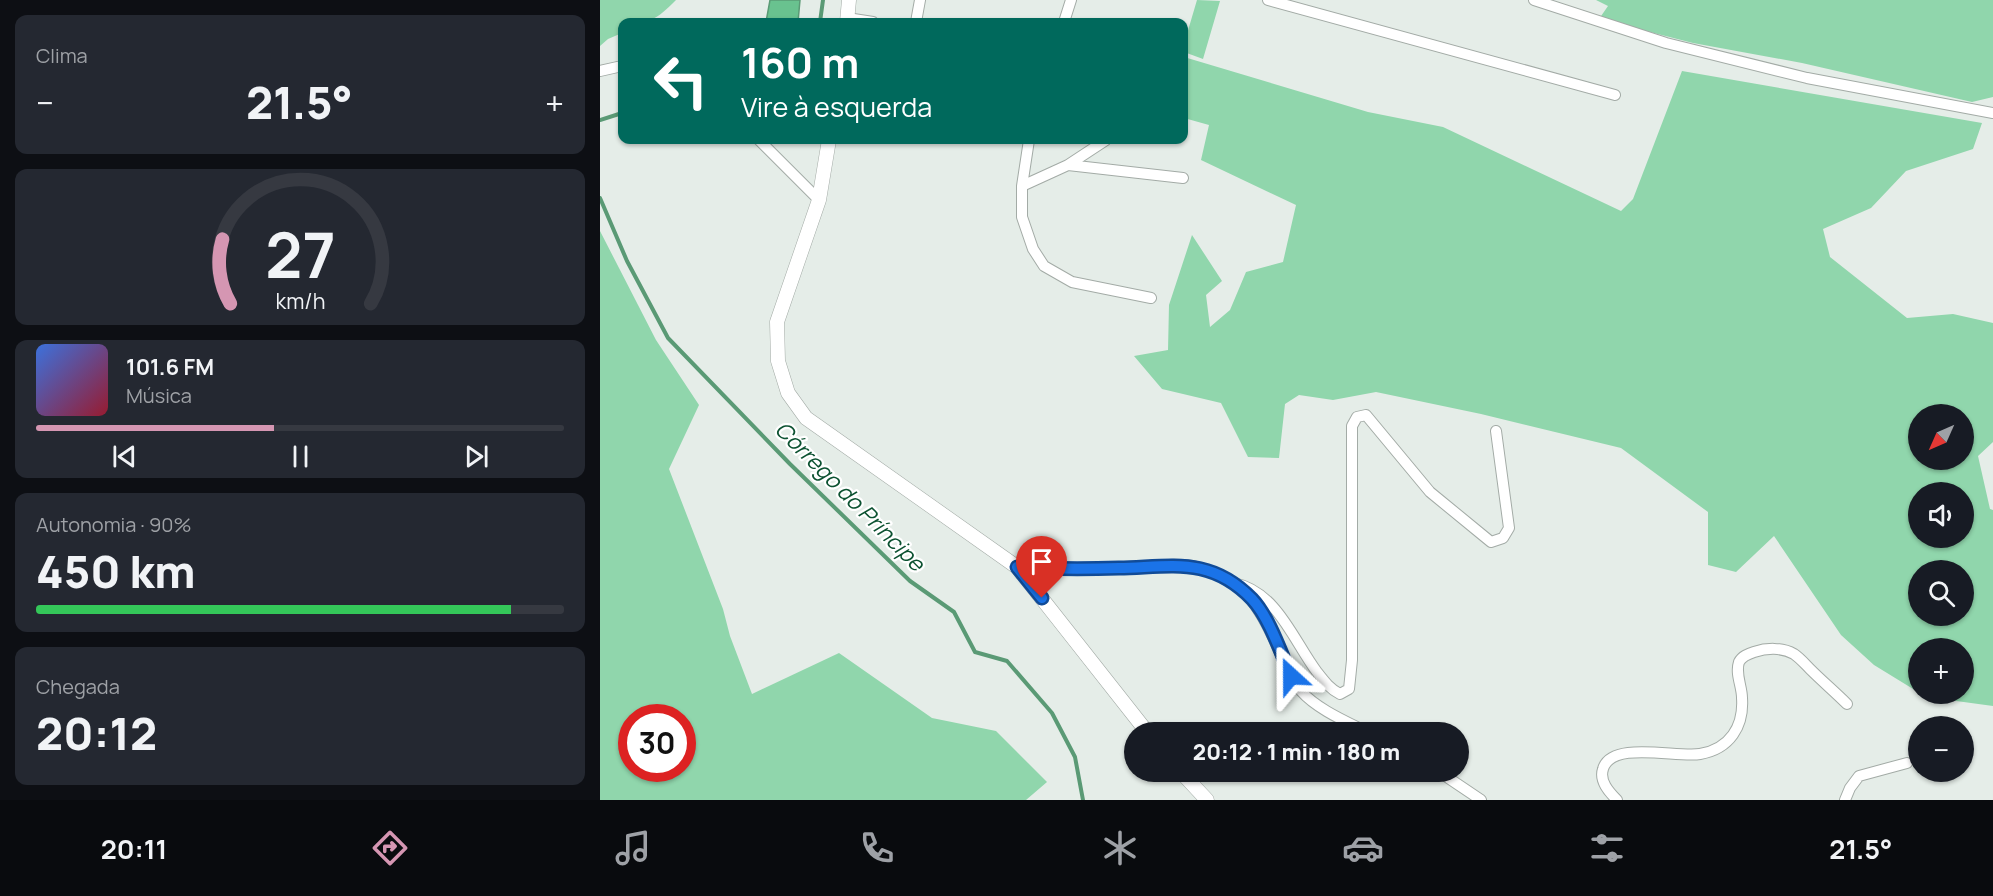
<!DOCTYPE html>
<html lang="pt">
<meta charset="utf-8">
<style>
body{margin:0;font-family:Manrope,sans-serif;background:#242831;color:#f1f3f6;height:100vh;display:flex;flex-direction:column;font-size:22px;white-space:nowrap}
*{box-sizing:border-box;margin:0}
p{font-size:20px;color:#9ea1a6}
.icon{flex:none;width:33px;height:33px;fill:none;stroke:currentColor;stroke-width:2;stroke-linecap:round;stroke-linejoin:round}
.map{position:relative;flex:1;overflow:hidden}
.panel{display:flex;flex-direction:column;gap:15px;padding:15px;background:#0d0f14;width:600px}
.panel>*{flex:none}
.hud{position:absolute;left:18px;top:18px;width:570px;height:126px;border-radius:12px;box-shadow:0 2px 4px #0004;background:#00695c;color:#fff;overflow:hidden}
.needle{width:39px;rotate:225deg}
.buttons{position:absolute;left:1308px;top:404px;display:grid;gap:12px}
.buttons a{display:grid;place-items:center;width:66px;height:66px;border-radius:50%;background:#171b24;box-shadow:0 2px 4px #0004;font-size:30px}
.speed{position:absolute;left:18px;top:704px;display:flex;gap:12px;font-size:30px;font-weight:700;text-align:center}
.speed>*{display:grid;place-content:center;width:78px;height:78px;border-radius:50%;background:#171b24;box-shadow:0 2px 4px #0004;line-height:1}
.speed .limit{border:9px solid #d22;background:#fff;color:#111}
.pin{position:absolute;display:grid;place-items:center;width:51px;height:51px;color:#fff;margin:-62px -26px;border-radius:50% 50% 50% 0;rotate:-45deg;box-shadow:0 0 6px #0007}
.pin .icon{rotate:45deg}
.me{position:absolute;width:66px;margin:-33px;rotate:336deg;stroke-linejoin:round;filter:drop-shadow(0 0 4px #0008)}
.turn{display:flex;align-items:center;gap:21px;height:126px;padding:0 24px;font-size:27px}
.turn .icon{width:78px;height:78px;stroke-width:2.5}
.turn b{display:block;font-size:42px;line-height:51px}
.big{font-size:45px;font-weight:800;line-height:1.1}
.panel .card{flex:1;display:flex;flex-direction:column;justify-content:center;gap:9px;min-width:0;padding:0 21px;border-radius:12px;background:#242831}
.panel .dial{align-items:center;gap:0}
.dial svg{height:156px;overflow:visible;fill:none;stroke:#363941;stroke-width:7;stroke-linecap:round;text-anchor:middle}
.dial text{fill:#f1f3f6;stroke:none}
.song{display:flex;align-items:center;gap:18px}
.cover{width:72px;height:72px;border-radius:9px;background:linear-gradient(135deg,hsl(220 70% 55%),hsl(350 70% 35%))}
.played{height:6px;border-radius:3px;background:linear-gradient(90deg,#d596b2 45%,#363941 45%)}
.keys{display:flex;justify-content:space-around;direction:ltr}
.heat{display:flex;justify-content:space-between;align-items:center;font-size:33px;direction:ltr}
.charge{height:9px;border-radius:4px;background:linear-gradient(90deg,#34c759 90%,#363941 0)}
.trip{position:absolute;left:524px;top:722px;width:345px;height:60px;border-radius:30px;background:#171b24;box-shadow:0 2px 4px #0004;font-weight:800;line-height:60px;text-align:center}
.tab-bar{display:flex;height:96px;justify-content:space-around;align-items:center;background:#090b0e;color:#9ea1a6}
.tab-bar .icon{width:42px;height:42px}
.tab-bar .on{color:#d596b2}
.tab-bar b{font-size:27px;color:#f1f3f6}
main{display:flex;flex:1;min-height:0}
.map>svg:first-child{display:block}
</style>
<main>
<section class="panel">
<div class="card"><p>Clima</p>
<div class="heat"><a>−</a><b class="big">21.5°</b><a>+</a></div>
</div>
<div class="card dial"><svg viewBox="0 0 100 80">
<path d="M14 69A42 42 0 1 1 86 69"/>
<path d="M14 69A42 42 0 0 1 10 36" stroke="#d596b2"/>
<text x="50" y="56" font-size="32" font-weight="700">27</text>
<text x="50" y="72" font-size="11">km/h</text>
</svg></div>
<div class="card">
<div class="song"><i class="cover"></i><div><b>101.6 FM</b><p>Música</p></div></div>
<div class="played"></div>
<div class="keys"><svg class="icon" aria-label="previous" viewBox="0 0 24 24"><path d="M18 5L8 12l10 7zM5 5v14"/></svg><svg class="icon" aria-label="pause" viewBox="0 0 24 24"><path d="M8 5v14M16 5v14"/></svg><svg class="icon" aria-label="next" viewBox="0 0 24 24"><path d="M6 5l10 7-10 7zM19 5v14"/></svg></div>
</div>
<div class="card"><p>Autonomia · 90%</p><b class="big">450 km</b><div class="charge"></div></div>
<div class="card"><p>Chegada</p><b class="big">20:12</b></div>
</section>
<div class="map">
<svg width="1393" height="800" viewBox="0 0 1393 800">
<rect width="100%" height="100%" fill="#e5ede8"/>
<!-- green -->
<path fill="#90d6ac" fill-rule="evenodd" d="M 0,0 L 76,0 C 55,21 52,22 22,22 L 22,33 L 8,39 L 0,46 Z
M 597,0 L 620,1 L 603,59 L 584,52 L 584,44 Z
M 996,0 L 1393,0 L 1393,97 L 1372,102 L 1202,63 L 1093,43 L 999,19 L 1008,6 Z
M 584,57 L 768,112 L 843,127 L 1021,211 L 1033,199 L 1082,71 L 1382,123 L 1373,149 L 1306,171 L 1271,208 L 1223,229 L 1230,257 L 1307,318 L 1353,314 L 1393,323 L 1393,442 L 1378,456 L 1390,509 L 1393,510 L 1393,706 L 1327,697 L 1320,693 L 1364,693 L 1364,648 L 1318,648 L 1318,692 L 1274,665 L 1241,635 L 1174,536 L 1136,572 L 1108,565 L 1108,512 L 1021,448 L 881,414 L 776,392 L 733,400 L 699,395 L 685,404 L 679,458 L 648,457 L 621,403 L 562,389 L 534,356 L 568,350 L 569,305 L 592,235 L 622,281 L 606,295 L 610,327 L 630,310 L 646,272 L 683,262 L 696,205 L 601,160 L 609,125 L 584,118 ZM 1318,414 L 1364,414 L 1364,459 L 1318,459 ZM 1318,492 L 1364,492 L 1364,537 L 1318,537 ZM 1318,570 L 1364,570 L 1364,615 L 1318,615 Z
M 0,231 L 56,340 L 99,405 L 69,469 L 123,609 L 130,636 L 152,694 L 239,653 L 332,718 L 396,731 L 447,782 L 426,800 L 0,800 ZM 32,717 L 82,717 L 82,768 L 32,768 Z"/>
<!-- water -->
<path fill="#69c28f" stroke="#5a9a75" stroke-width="1.5" d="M 170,0 L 200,0 L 198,22 L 166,22 Z"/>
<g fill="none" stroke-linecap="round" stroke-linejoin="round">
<!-- stream -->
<path stroke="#5a9a75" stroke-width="4" d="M 220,22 L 223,0
M 0,120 L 22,113
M 138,140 L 144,140
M 0,198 L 27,261 L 68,338 L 190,464 L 310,581 L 354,612 L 375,652 L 407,661 L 452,713 L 475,757 L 483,800"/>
<defs>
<path id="minor" d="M 668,0 L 1015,95
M 934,0 L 1066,43 L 1207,78 L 1393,113
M 247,18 L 273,22
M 316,22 L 320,0
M 464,22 L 471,0
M 0,71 L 22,66
M 159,140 L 219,200
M 429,140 L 422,186 L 422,217 L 433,249 L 444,266 L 472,282 L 551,298
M 468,165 L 506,140
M 422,186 L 468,165 L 583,178
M 417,567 C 451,569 485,569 518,568 C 542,568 569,562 592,566 C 645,576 661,610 681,655 C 687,667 692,681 701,691 C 717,709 745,721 767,732
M 634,583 C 677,592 693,640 717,672 C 724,681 730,689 740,694 L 749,689 L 752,660 L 752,426 L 757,417 L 766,415 L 830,492 L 891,542 L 903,538 L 909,528 L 896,431
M 838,771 L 881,800
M 1017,800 C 1009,792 999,781 1003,769 C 1011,740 1077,758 1100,754 C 1130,749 1144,726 1142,698 C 1142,686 1135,674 1139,662 C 1142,656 1148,654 1154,652 C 1166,648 1182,647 1194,654 C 1200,658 1205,664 1210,669 C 1222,681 1235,692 1247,704
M 1245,800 L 1250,788 L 1259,776 L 1307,763"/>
<path id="tertiary" d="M 247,22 L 249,0
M 229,140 L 219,200 L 177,322 L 178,361 L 188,393 L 206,418 L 417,567 L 547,732
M 580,771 L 607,800"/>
</defs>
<!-- minor casing -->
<use href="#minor" stroke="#a3aba6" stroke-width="12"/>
<!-- tertiary casing -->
<use href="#tertiary" stroke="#a3aba6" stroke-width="15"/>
<!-- minor -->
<use href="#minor" stroke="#fff" stroke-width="10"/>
<!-- tertiary -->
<use href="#tertiary" stroke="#fff" stroke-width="14"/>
</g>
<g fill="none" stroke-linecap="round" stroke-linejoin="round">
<defs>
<path id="route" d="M 442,598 L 417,567 C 451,569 485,569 519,568 C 572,567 610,556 652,599 C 669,617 681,653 691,676"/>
</defs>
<!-- route casing -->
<use href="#route" stroke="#114b97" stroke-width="15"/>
<!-- route -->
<use href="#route" stroke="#1a73e8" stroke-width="10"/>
</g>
<g text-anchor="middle" stroke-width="4.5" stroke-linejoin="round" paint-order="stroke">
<!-- water labels -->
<g font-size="22" font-style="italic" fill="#0c5231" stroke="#fff">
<text transform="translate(250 496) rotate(45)" y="8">Córrego do Príncipe</text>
</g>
</g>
</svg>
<div class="buttons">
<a><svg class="needle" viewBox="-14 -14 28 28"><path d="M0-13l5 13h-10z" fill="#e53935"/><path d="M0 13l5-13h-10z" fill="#9ea1a6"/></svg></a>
<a><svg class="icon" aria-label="sound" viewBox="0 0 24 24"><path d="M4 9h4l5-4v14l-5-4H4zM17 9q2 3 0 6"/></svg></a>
<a><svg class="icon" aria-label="search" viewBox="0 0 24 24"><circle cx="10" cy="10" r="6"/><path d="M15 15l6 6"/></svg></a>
<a>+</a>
<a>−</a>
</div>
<div class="speed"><div class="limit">30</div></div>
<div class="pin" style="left:442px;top:598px;background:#d93025"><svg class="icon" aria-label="arrive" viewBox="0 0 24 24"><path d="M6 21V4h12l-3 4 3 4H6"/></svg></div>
<svg class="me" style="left:691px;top:676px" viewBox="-20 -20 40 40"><path d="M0-17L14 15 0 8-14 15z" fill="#1a73e8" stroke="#fff" stroke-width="4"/></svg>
<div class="trip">20:12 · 1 min · 180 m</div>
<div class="hud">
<div class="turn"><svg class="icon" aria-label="left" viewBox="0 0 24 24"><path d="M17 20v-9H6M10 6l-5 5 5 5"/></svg><div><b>160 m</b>Vire à esquerda</div></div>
</div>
</div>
</main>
<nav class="tab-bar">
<b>20:11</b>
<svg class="icon on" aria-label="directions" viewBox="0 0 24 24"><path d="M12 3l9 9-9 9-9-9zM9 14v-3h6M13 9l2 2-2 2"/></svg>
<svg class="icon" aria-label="music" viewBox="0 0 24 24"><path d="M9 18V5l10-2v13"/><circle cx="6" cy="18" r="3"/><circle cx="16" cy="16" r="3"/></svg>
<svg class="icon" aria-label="phone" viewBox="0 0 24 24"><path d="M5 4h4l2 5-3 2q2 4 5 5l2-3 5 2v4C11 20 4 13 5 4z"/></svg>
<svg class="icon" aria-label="climate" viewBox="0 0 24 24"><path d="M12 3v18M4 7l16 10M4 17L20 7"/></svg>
<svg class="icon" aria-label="car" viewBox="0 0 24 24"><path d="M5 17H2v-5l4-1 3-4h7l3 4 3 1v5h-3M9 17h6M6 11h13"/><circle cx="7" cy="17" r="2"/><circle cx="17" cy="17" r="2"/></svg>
<svg class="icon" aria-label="filters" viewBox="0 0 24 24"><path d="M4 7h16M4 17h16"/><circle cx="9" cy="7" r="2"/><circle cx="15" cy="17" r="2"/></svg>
<b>21.5°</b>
</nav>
